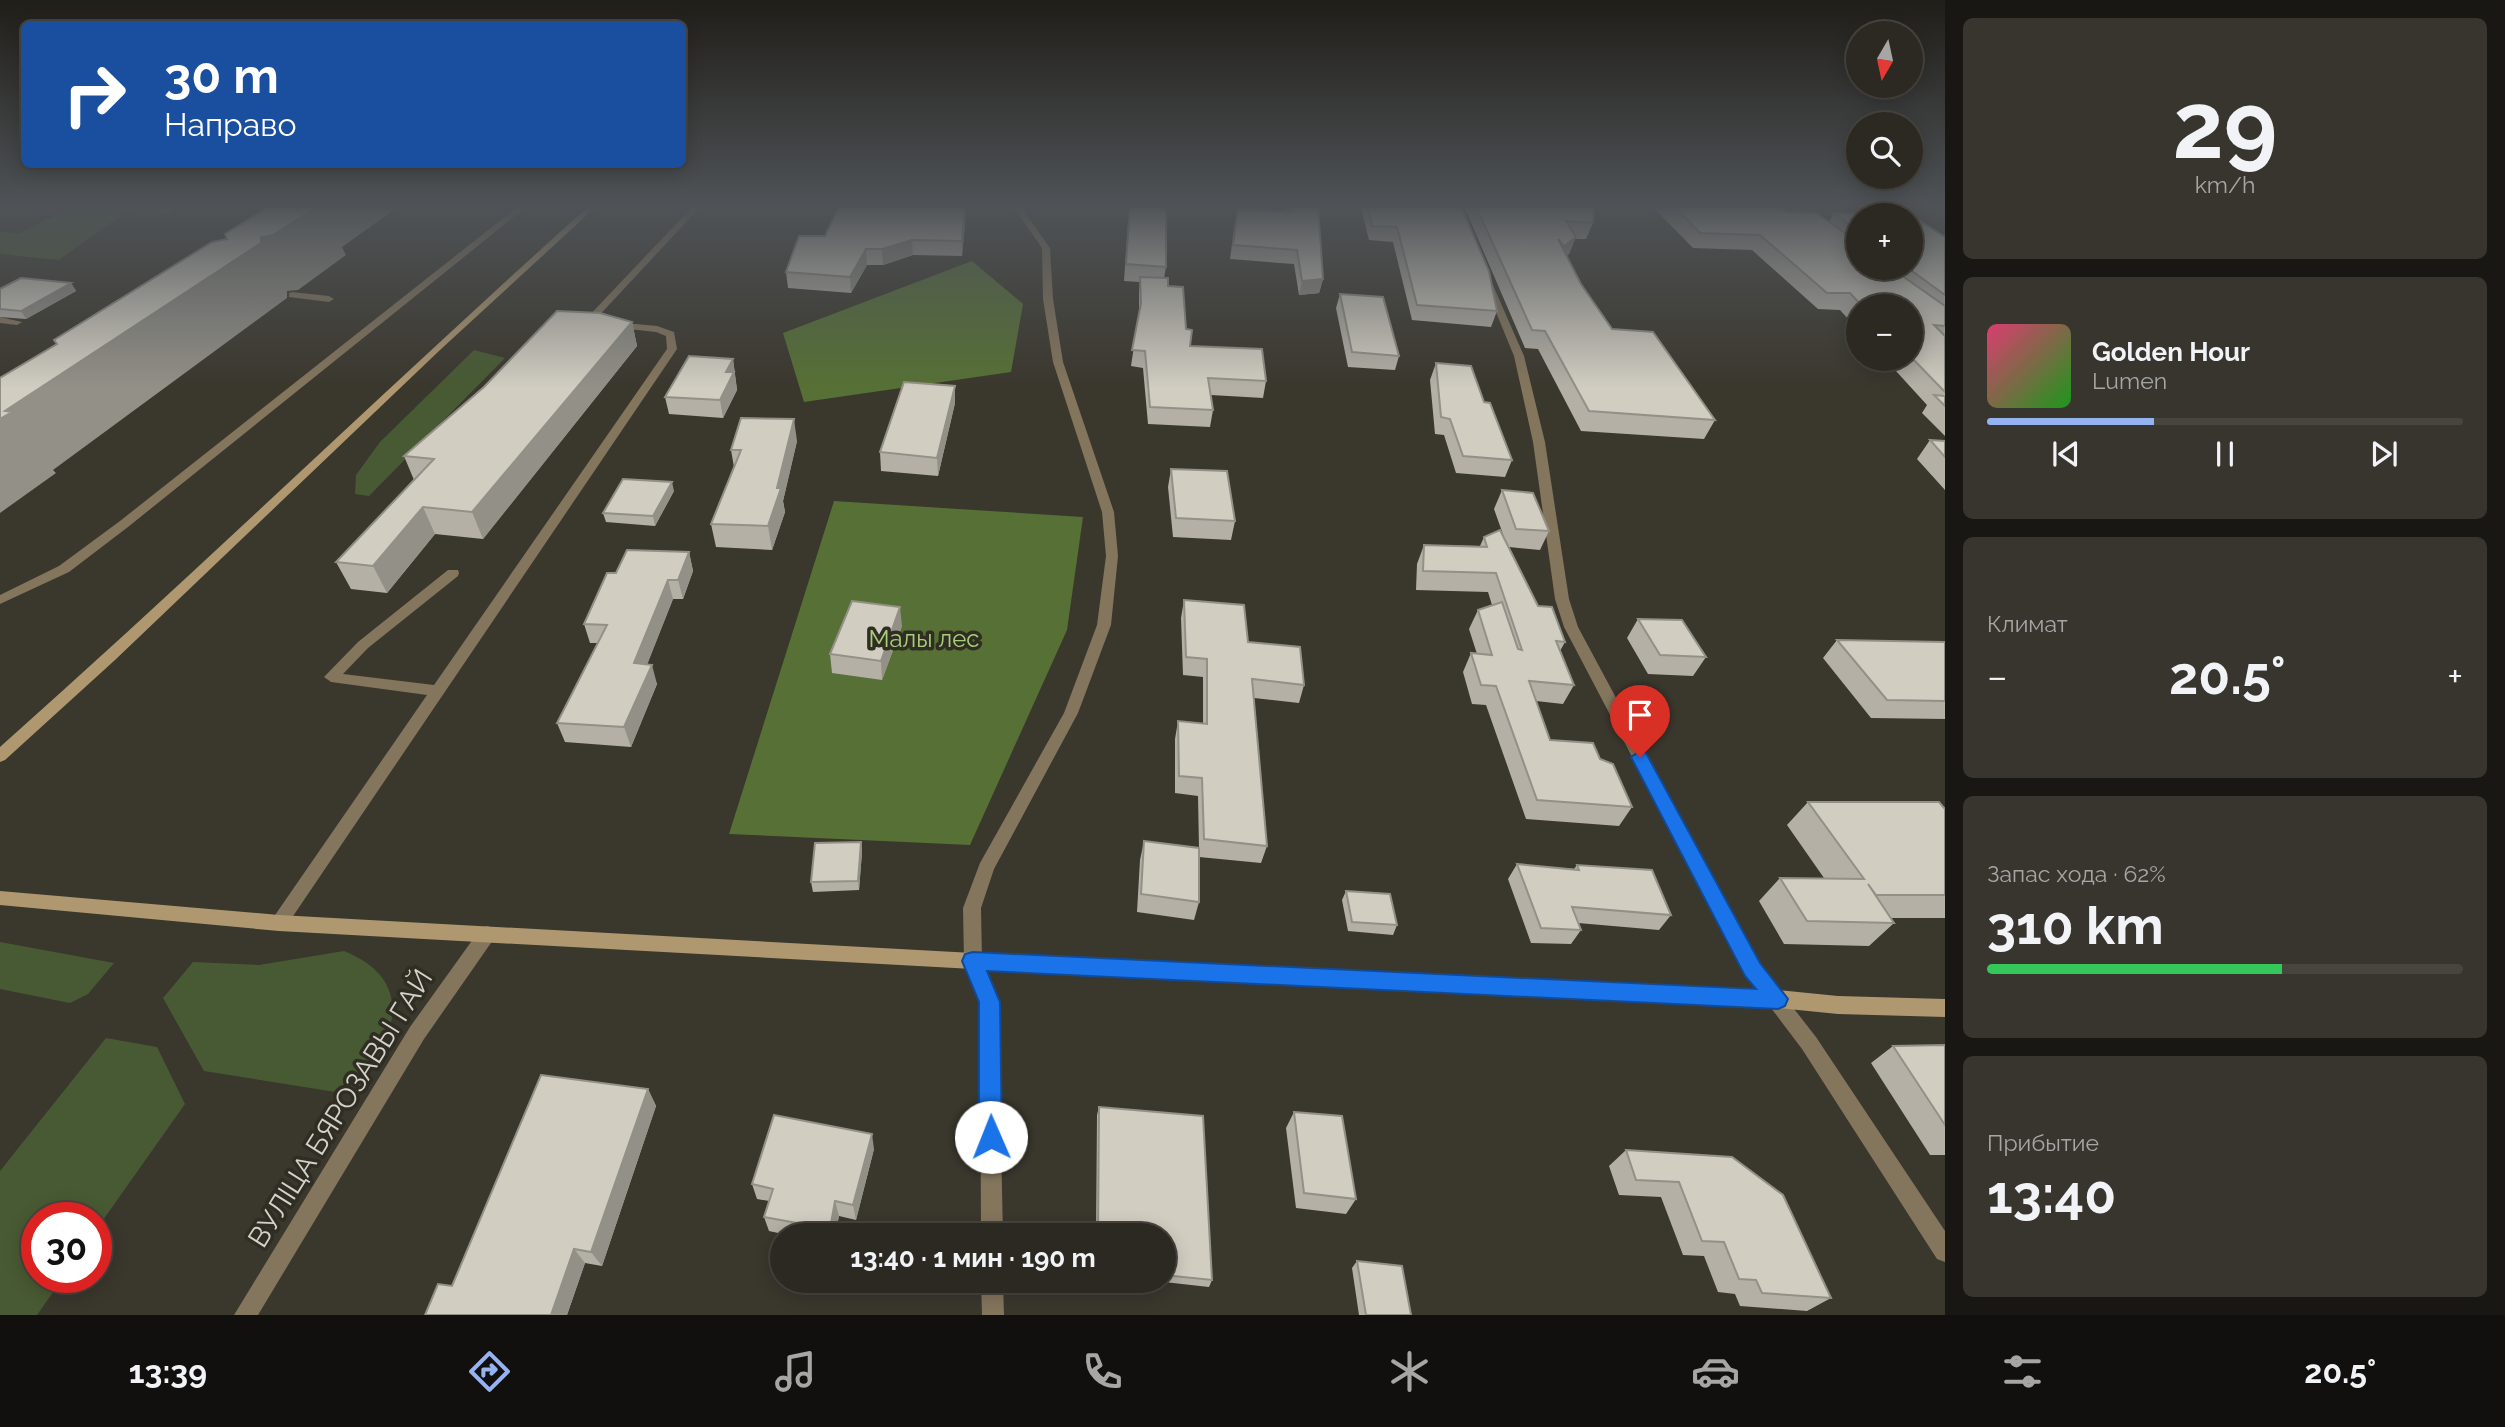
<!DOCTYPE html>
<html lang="ru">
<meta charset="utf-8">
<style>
body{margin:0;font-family:Raleway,sans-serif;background:#38352f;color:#f1f3f6;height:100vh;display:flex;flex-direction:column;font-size:26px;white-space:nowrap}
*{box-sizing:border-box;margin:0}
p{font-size:23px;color:#a6a6a5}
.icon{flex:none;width:38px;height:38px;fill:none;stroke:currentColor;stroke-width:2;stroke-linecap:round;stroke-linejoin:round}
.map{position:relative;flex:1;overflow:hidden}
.panel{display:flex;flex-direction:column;gap:18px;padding:18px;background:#181713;width:560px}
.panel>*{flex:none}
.top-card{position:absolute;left:21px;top:21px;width:665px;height:147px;border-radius:10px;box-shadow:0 4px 18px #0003,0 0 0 2px #484540;background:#1a4fa0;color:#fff;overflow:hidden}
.needle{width:46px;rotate:189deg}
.tools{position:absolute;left:1846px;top:21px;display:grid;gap:14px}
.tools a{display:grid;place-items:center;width:77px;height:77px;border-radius:50%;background:#2c2922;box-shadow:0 4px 18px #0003,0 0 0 2px #484540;font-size:35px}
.speed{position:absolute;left:21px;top:1202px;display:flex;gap:14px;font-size:35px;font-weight:700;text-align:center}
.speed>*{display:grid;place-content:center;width:91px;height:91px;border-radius:50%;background:#2c2922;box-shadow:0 4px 18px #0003,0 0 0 2px #484540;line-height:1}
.speed .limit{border:10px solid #d22;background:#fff;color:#111}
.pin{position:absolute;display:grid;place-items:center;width:60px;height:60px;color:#fff;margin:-72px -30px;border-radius:50% 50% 50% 0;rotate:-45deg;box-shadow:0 0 7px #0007}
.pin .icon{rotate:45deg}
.me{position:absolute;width:77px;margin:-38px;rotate:359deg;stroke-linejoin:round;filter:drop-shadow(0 0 5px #0008)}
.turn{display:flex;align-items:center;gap:24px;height:147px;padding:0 28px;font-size:32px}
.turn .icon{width:91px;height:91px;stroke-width:2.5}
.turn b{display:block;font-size:49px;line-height:60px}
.big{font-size:52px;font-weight:700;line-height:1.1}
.panel .card{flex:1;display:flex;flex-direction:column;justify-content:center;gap:10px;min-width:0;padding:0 24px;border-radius:10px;background:#38352f}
.panel .dial{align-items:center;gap:0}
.dial b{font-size:91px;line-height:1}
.song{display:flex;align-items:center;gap:21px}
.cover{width:84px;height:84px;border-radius:10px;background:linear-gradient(135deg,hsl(340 70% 55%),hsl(120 70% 35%))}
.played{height:7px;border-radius:4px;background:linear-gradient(90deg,#95b2f1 35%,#484540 35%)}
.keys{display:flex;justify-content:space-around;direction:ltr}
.heat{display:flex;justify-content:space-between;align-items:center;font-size:38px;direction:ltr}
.charge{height:10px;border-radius:5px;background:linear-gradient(90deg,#34c759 62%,#484540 0)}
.trip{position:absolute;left:770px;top:1223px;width:406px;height:70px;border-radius:35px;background:#2c2922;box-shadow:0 4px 18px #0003,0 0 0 2px #484540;font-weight:700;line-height:70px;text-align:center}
.dock{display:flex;height:112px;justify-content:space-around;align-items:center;background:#12100e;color:#a6a6a5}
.dock .icon{width:49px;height:49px}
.dock .current{color:#95b2f1}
.dock b{font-size:32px;color:#f1f3f6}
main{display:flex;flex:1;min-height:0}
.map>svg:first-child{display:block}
</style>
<main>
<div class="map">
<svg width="1945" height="1315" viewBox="0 0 1945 1315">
<rect width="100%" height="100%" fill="#3a372d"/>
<!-- green -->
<path fill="#485a33" d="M 78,204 L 134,206 L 59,260 L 0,254 L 0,232 L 19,233 Z
M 474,350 L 505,358 L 369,496 L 355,494 L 356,475 L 380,442 Z
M 0,942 L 114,963 L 88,994 L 70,1003 L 0,989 Z
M 344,951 C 421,982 392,1044 354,1095 L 204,1071 L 163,998 L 193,962 L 259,965 Z
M 106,1038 L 157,1047 L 185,1104 L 96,1230 L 96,1218 L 37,1218 L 37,1278 L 63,1278 L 37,1315 L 0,1315 L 0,1171 Z"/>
<!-- forest -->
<path fill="#567035" d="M 972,261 L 1023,304 L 1011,372 L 804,402 L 783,333 Z
M 834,501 L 1083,517 L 1067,630 L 970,845 L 729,834 Z"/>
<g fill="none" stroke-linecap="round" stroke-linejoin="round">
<!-- service -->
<path fill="#84755d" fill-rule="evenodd" d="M 172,204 L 182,204 L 166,214 L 160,214 L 160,210 Z
M 521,204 L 530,204 L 128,527 L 69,572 L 0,604 L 0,595 L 59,566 L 120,521 Z
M 695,204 L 703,204 L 594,321 L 593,325 L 584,325 L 584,321 Z
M 1899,204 L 1945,204 L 1945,207 L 1903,206 Z
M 292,292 L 329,296 L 334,299 L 329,302 L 289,297 L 289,293 Z
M 0,317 L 22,322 L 17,325 L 0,323 Z
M 614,322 L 657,326 L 674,332 L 677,349 L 285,928 L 279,931 L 273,928 L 270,923 L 273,918 L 427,695 L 331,682 L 324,677 L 358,642 L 448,570 L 458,570 L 459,573 L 458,576 L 368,648 L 343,674 L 434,685 L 667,349 L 666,336 L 656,332 L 611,327 L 609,325 Z"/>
<!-- minor -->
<path fill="#84755d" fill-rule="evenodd" d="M 1011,204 L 1019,204 L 1050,248 L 1053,299 L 1063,362 L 1114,512 L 1118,556 L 1111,625 L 1078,713 L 994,869 L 981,908 L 982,961 L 998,1002 L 1003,1236 L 981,1236 L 980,1002 L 964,961 L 963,908 L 980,863 L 1064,713 L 1097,625 L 1106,556 L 1102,512 L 1053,362 L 1043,299 L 1042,248 Z
M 1787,204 L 1795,204 L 1816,223 L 1816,227 L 1810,227 Z
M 1488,280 L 1492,283 L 1524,356 L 1545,442 L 1569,599 L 1578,627 L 1759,964 L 1816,1037 L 1945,1231 L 1945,1262 L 1937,1259 L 1802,1049 L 1747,976 L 1564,627 L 1555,599 L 1533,442 L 1514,356 L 1484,283 Z
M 487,926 L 493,928 L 496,934 L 493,940 L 424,1039 L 258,1315 L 234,1315 L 410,1027 L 481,928 Z
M 981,1281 L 1003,1281 L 1004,1315 L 982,1315 Z"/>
<!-- secondary -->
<path fill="#af9870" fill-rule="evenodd" d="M 591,204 L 599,204 L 440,350 L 115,660 L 5,760 L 0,762 L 0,747 C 200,569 392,383 591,204 Z
M 0,891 L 279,915 L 973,953 L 1778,990 L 1838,996 L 1945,999 L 1945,1017 L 1838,1014 L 1778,1008 L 973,969 L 279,931 L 0,905 Z"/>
</g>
<!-- wall -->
<path fill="#b4b0a6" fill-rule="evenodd" d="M 967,204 L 962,256 L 913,255 L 883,265 L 867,265 L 851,293 L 788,288 L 786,272 L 825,236 Z
M 1285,204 L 1318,204 L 1323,279 L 1319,293 L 1299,295 L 1294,264 L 1230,259 L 1235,221 L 1287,212 Z
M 1360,204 L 1460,204 L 1497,311 L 1491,327 L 1412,320 L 1393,242 L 1369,240 Z
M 1463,204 L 1594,204 L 1593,223 L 1586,239 L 1575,239 L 1569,254 L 1566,256 L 1581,284 L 1612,329 L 1715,420 L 1704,439 L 1581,431 L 1538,349 L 1525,348 Z
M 1650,204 L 1776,204 L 1787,212 L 1816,213 L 1829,222 L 1834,213 L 1909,214 L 1945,237 L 1945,436 L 1922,413 L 1927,405 L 1885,359 L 1911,359 L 1911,306 L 1858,306 L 1858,330 L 1840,310 L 1818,309 L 1752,250 L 1693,248 ZM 1858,215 L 1911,215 L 1911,268 L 1858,268 Z
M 1128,222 L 1166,267 L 1164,278 L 1186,329 L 1190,346 L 1266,381 L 1263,398 L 1211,395 L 1213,410 L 1210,427 L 1148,424 L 1143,368 L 1131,366 L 1139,313 L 1139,292 L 1140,282 L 1124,281 Z
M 71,283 L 76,291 L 26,319 L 0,317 L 0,289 Z
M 1340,294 L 1399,356 L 1395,370 L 1348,367 L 1336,308 Z
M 632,322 L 637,346 L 483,539 L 435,534 L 387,593 L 351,589 L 336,562 L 414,480 L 404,456 Z
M 733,359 L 737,390 L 723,418 L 669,414 L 665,397 Z
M 1436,363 L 1484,402 L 1512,460 L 1505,477 L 1456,473 L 1444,435 L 1435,434 L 1430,380 Z
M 955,403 L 938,476 L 881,471 L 880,452 Z
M 1930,440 L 1945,441 L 1945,490 L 1917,459 Z
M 797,441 L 783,501 L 785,512 L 772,550 L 716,547 L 711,524 L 734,467 L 731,450 Z
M 1171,469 L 1235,521 L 1231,540 L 1173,537 L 1168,487 Z
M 1502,490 L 1549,531 L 1540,550 L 1509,547 L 1538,606 L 1565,642 L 1560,651 L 1574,685 L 1563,704 L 1536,701 L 1550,740 L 1600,759 L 1632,807 L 1619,826 L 1526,819 L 1486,705 L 1472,704 L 1463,672 L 1471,653 L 1477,654 L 1469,629 L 1478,610 L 1492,605 L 1488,592 L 1416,590 L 1417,564 L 1424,545 L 1480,546 L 1484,537 L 1505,540 L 1494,509 Z
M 674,491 L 655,526 L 606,522 L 603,513 Z
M 689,552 L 693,571 L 683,599 L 673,599 L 647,664 L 657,684 L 631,747 L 565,742 L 557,723 L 598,643 L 590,643 L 584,624 Z
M 1184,600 L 1248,642 L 1304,685 L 1299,703 L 1254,698 L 1267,846 L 1261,863 L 1199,857 L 1199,902 L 1194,920 L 1137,912 L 1140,860 L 1144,841 L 1199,848 L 1198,796 L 1175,793 L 1175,739 L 1178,721 L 1203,724 L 1203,677 L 1183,675 L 1181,618 Z
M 1638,619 L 1706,657 L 1693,676 L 1648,674 L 1627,638 Z
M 902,626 L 882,680 L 832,673 L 830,654 Z
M 1837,640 L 1945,642 L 1945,719 L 1871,718 L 1823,658 Z
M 1808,802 L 1945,809 L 1945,918 L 1891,918 L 1894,923 L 1869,946 L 1784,944 L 1759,901 L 1780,878 L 1824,878 L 1787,825 Z
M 861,842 L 862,852 L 859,890 L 813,892 L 811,882 Z
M 1517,864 L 1574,869 L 1577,865 L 1671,915 L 1659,930 L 1578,923 L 1581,930 L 1571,944 L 1531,943 L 1508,879 Z
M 1346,891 L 1397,925 L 1393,935 L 1348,931 L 1342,900 Z
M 1945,1045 L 1945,1155 L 1930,1155 L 1871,1063 L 1893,1046 Z
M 648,1089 L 656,1106 L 602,1266 L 585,1263 L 567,1315 L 425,1315 L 452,1286 Z
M 1099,1107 L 1212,1280 L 1209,1287 L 1155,1281 L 1164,1281 L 1164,1236 L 1096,1236 L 1097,1115 Z
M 1294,1112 L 1356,1199 L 1346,1214 L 1296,1208 L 1286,1128 Z
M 874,1149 L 856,1220 L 839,1216 L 835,1236 L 792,1236 L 769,1231 L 764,1217 L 769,1201 L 757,1199 L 752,1184 Z
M 1626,1150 L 1732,1157 L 1831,1298 L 1807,1311 L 1740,1306 L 1735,1294 L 1718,1292 L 1704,1256 L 1683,1255 L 1661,1197 L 1619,1195 L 1609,1166 Z
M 1357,1261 L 1411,1315 L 1359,1315 L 1352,1268 Z"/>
<!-- shaded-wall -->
<path fill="#929087" d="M 321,204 L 402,204 L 342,247 L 346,255 L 298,290 L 287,291 L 287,298 L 53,470 L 56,473 L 0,513 L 0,419 L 5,411 L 261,237 Z
M 965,204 L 967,204 L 962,256 L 962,241 Z
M 1576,237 L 1569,254 L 1557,263 L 1564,246 Z
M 912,240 L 913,255 L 883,265 L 882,249 Z
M 866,249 L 867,265 L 851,293 L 850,277 Z
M 1323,279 L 1319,293 L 1299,295 L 1302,281 Z
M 71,283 L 76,291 L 26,319 L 21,311 Z
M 632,322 L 637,346 L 483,539 L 472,512 Z
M 733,359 L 737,390 L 723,418 L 720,400 L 726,372 Z
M 955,386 L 955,403 L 938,476 L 937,458 Z
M 794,419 L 797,441 L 783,501 L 785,512 L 772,550 L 768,526 Z
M 672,482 L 674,491 L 655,526 L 653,516 Z
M 423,507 L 435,534 L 387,593 L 373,566 Z
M 689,552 L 693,571 L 683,599 L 678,580 Z
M 668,580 L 673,599 L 640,683 L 634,663 Z
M 900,607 L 902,626 L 882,680 L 881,661 Z
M 652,665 L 657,684 L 631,747 L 624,727 Z
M 861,842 L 862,852 L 859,890 L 858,881 Z
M 648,1089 L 656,1106 L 602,1266 L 591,1252 Z
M 872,1134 L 874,1149 L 856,1220 L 853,1205 Z
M 835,1201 L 839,1216 L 835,1236 L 832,1236 L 830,1229 Z
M 574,1249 L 585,1263 L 567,1315 L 551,1315 Z"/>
<!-- building -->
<path fill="#d1cdc1" stroke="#929087" stroke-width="2" d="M 273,204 L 321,204 L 273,235 L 261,237 L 261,243 L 5,411 L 12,412 L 0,419 L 0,378 L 57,344 L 54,340 L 212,242 L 227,239 L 225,234 Z
M 840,204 L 965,204 L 962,241 L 912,240 L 882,249 L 866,249 L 850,277 L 786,272 L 799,236 L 825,236 Z
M 1290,204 L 1318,204 L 1323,279 L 1302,281 L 1297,250 L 1233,245 L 1238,208 L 1291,212 Z
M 1367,204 L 1460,204 L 1489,271 L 1497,311 L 1417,305 L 1397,227 L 1372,226 Z
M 1475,204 L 1594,204 L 1593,223 L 1566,221 L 1576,237 L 1564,246 L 1558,239 L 1581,284 L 1612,329 L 1653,332 L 1715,420 L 1589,411 L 1545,331 L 1532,330 Z
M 1672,204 L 1776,204 L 1787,212 L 1816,213 L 1858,242 L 1858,268 L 1891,268 L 1945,306 L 1945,326 L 1934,325 L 1945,336 L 1945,392 L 1911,357 L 1911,306 L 1862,306 L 1850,293 L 1827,293 L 1760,235 L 1700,233 Z
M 1130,206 L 1166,208 L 1166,267 L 1126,264 Z
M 1834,213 L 1909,214 L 1945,237 L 1945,295 L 1908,268 L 1911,268 L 1911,215 L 1858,215 L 1858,231 Z
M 1140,277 L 1168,278 L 1168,286 L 1183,287 L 1186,329 L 1192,330 L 1190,346 L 1262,349 L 1266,381 L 1208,378 L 1213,410 L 1150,407 L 1145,351 L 1132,350 L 1141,303 Z
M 21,278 L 71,283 L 21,311 L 0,309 L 0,289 Z
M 1340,294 L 1383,297 L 1399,356 L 1352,352 Z
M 557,311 L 600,313 L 632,322 L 472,512 L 423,507 L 373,566 L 336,562 L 434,459 L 404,456 L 484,387 Z
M 689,356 L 733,359 L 726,372 L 734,372 L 720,400 L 665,397 Z
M 1436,363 L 1471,366 L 1484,402 L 1490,403 L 1512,460 L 1463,456 L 1450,419 L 1441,417 Z
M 904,382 L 955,386 L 937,458 L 880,452 Z
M 1934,395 L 1945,396 L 1945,406 Z
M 741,418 L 794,419 L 777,488 L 781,488 L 768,526 L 711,524 L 741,450 L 731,450 Z
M 1930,440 L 1945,441 L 1945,457 Z
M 1171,469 L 1227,471 L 1235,521 L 1176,518 Z
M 623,479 L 672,482 L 653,516 L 603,513 Z
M 1502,490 L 1533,493 L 1549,531 L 1516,529 Z
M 1500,530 L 1538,606 L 1552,607 L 1565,642 L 1556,641 L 1574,685 L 1529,681 L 1550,740 L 1593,743 L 1600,759 L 1613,764 L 1632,807 L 1537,800 L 1496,686 L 1481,685 L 1471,653 L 1492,655 L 1478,610 L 1502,602 L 1518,649 L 1522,650 L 1496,573 L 1423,571 L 1424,545 L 1487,547 L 1484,537 Z
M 627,550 L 689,552 L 678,580 L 668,580 L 634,663 L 652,665 L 624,727 L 557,723 L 607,625 L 584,624 L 607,573 L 616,573 Z
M 1184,600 L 1244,605 L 1248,642 L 1300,647 L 1304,685 L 1252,679 L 1267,846 L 1204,839 L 1202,778 L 1179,776 L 1178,721 L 1207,724 L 1207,659 L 1186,657 Z
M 852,601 L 900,607 L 881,661 L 830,654 Z
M 1638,619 L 1682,620 L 1706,657 L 1660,655 Z
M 1837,640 L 1945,642 L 1945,701 L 1887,700 Z
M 1808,802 L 1939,802 L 1945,809 L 1945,895 L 1876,895 L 1868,884 L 1894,923 L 1807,921 L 1780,878 L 1864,879 Z
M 1144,841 L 1199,848 L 1199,902 L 1141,894 Z
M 861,842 L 858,881 L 811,882 L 815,843 Z
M 1517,864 L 1579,870 L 1577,865 L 1652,870 L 1671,915 L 1572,907 L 1581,930 L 1541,928 Z
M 1346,891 L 1390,894 L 1397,925 L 1352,922 Z
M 1945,1045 L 1945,1125 L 1893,1046 Z
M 541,1075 L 648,1089 L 591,1252 L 574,1249 L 551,1315 L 425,1315 L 438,1284 L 452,1286 Z
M 1099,1107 L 1203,1116 L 1212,1280 L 1164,1275 L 1164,1236 L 1098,1236 Z
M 1294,1112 L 1342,1116 L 1356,1199 L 1304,1193 Z
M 774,1115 L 872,1134 L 853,1205 L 835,1201 L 830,1229 L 764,1217 L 773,1189 L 752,1184 Z
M 1626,1150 L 1732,1157 L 1783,1195 L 1831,1298 L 1762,1293 L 1756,1280 L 1739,1279 L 1724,1242 L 1702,1241 L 1679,1182 L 1636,1180 Z
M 1357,1261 L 1402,1266 L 1411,1315 L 1366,1315 Z"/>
<!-- sky -->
<linearGradient id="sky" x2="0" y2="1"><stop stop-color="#201e19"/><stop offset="0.53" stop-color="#4f5357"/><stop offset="1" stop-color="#4f5357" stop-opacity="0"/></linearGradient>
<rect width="1945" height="388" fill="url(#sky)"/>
<!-- route -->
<path fill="#1a73e8" stroke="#114b97" stroke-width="2" d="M 1640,751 L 1646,753 L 1760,963 L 1788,999 L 1785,1006 L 1778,1009 L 987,971 L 1000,1002 L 1002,1137 L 999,1145 L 991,1149 L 982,1145 L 979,1137 L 979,1002 L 962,961 L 965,954 L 973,952 L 1756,989 L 1745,976 L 1631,757 Z"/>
<g text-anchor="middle" stroke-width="7" stroke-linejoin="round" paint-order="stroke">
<!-- park labels -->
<g font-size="24" fill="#a7ce78" stroke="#302d23">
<text x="924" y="647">Малы лес</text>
</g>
<!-- near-street labels -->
<g font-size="28" fill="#d3d2cb" stroke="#302d23">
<text transform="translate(340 1108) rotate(-58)" y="10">ВУЛІЦА БЯРОЗАВЫ ГАЙ</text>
</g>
</g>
</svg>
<div class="tools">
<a><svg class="needle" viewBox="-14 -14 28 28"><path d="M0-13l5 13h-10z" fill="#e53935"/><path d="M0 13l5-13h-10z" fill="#a6a6a5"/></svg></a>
<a><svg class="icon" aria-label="search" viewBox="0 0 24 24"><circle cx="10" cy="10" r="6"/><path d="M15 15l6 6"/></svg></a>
<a>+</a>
<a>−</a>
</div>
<div class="speed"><div class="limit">30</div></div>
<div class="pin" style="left:1640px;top:757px;background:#d93025"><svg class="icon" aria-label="arrive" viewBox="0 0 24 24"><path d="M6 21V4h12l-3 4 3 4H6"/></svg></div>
<svg class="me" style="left:991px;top:1137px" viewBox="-20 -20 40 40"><circle r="19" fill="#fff"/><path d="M0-13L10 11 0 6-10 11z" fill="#1a73e8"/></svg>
<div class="trip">13:40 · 1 мин · 190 m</div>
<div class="top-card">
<div class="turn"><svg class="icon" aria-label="right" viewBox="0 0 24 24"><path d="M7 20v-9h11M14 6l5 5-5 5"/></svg><div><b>30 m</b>Направо</div></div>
</div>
</div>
<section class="panel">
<div class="card dial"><b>29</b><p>km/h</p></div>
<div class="card">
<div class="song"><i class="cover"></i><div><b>Golden Hour</b><p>Lumen</p></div></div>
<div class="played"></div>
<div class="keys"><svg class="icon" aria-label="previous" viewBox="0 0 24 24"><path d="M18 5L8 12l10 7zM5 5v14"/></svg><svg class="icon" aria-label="pause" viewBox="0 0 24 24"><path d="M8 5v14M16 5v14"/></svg><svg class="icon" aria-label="next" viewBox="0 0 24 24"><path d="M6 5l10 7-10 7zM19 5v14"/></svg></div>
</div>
<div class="card"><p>Климат</p>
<div class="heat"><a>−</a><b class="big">20.5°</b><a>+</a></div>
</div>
<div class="card"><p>Запас хода · 62%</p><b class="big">310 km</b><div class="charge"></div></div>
<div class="card"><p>Прибытие</p><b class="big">13:40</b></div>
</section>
</main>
<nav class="dock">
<b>13:39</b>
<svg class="icon current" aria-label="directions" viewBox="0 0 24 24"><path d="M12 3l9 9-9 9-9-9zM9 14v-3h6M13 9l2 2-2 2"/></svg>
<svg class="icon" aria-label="music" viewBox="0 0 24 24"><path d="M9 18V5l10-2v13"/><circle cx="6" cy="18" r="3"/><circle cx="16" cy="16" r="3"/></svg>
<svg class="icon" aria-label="phone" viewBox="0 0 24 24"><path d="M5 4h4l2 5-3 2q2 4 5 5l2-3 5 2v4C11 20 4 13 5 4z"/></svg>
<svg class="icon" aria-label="climate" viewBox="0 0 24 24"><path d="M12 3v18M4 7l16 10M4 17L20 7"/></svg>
<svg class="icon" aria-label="car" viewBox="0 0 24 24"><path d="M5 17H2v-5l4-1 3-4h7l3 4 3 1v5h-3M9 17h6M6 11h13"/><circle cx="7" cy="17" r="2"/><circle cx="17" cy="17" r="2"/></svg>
<svg class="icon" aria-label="filters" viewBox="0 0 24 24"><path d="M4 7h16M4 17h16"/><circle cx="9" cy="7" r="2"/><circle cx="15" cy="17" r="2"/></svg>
<b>20.5°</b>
</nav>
